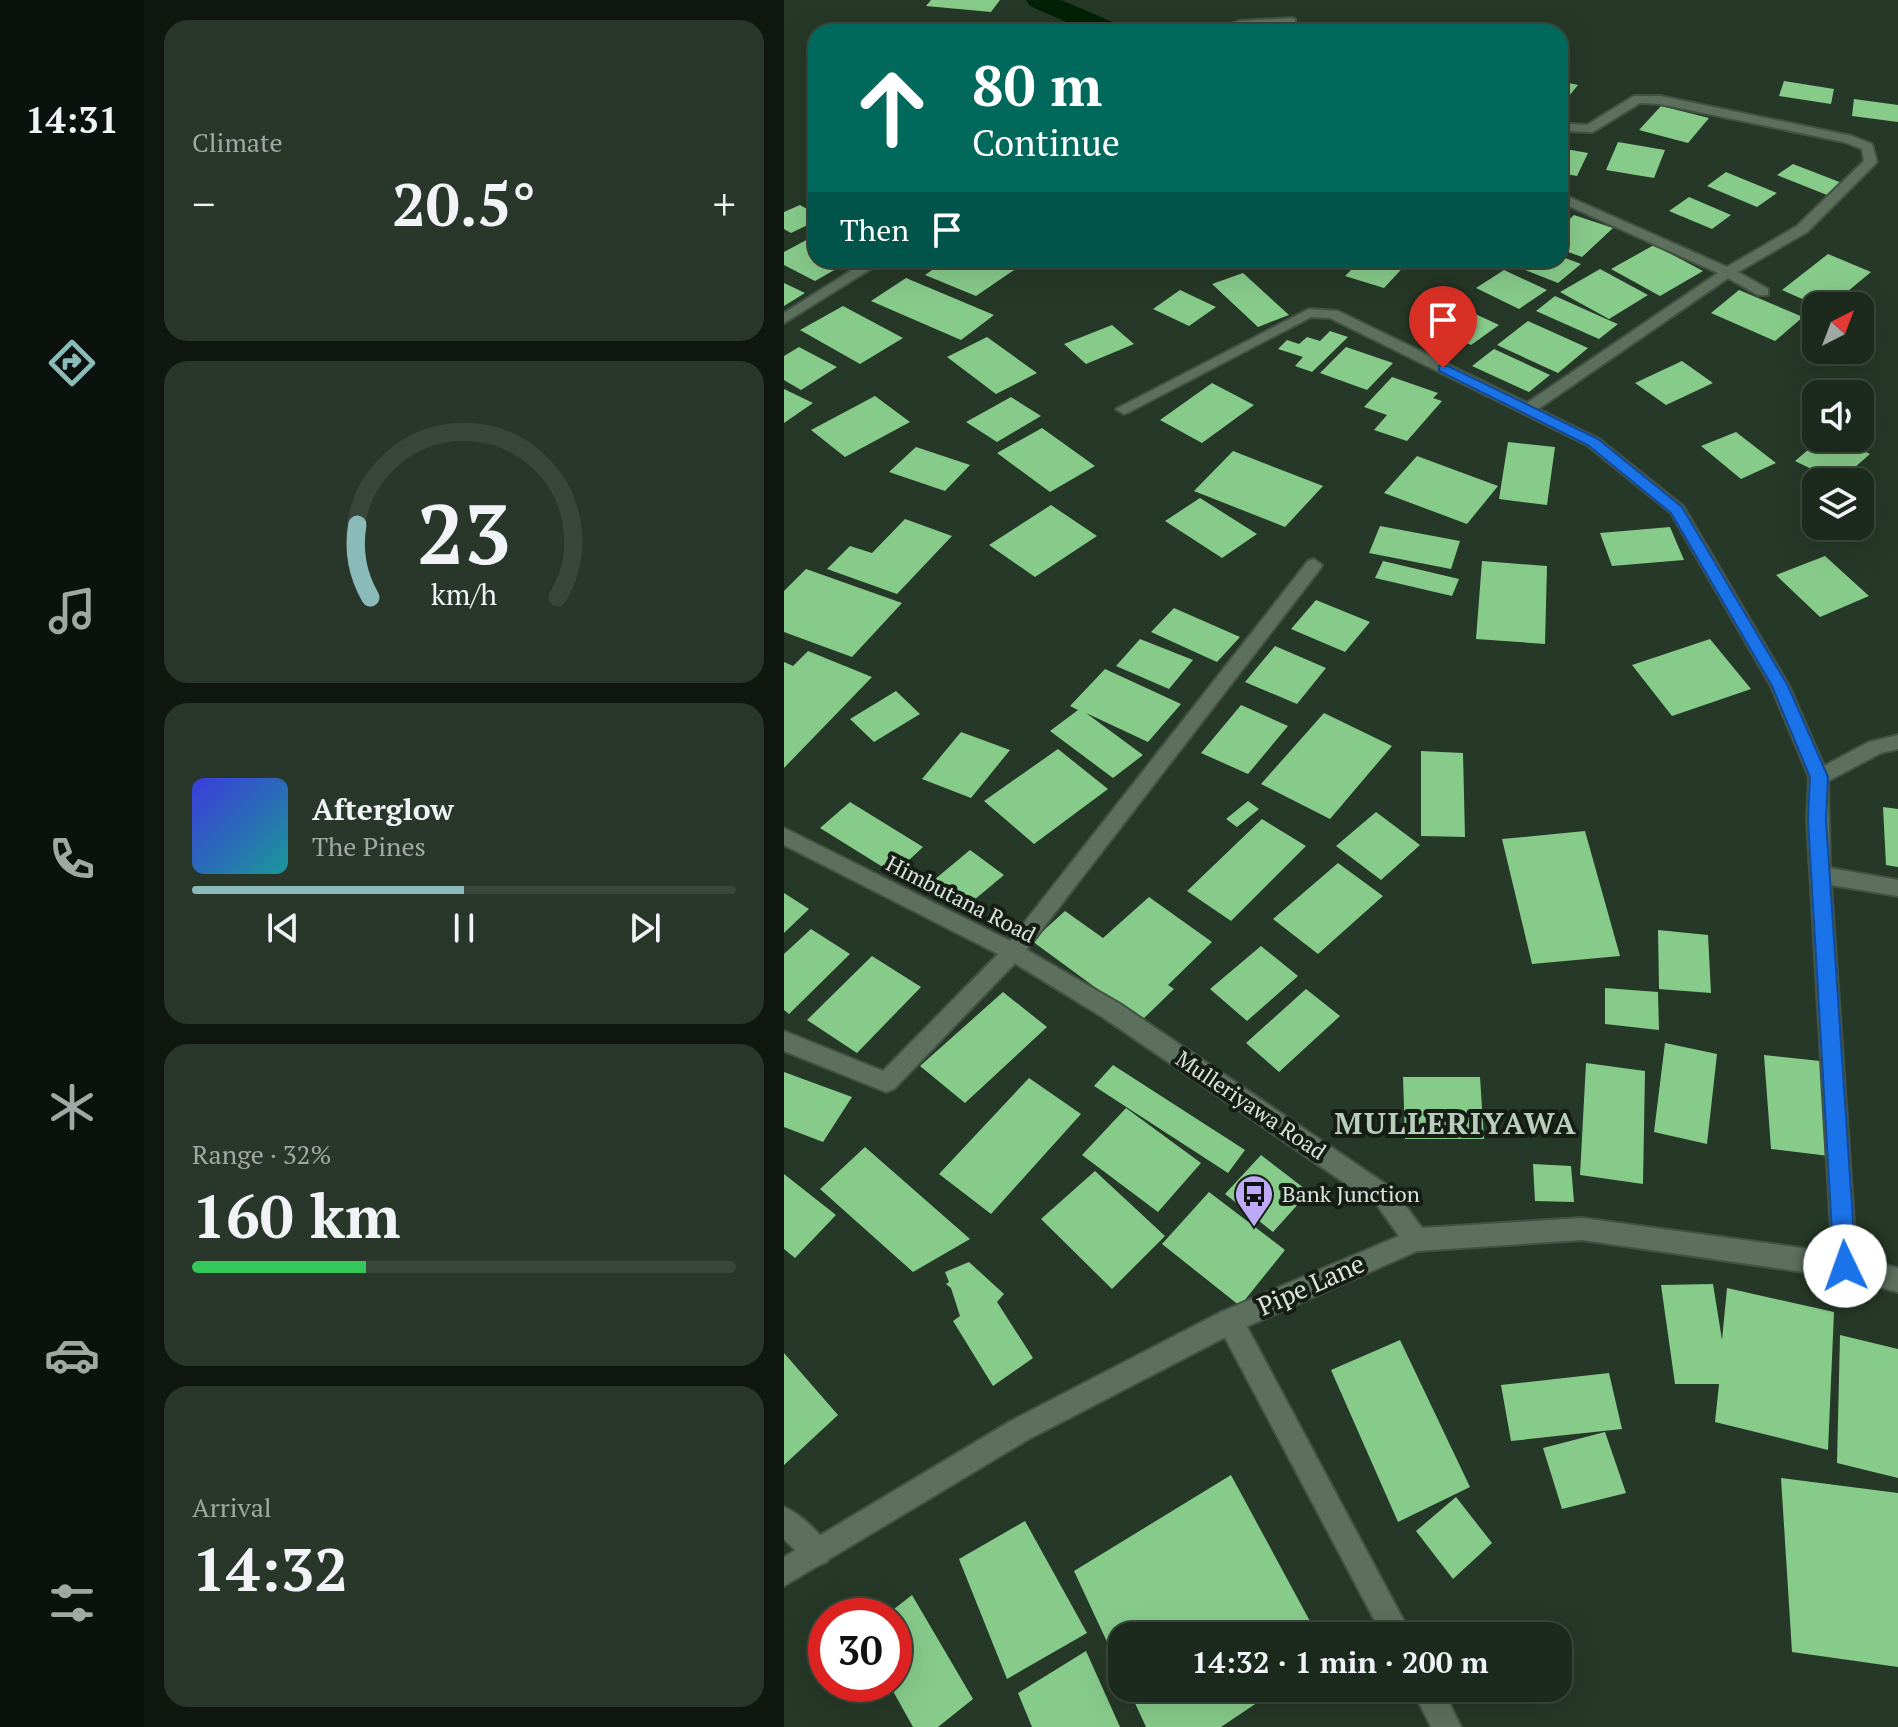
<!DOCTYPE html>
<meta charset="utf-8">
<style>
body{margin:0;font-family:"PT Serif",serif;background:#29362a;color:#f1f3f6;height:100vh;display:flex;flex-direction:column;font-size:30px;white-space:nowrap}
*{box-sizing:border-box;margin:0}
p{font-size:26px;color:#a0a7a4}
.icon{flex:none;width:44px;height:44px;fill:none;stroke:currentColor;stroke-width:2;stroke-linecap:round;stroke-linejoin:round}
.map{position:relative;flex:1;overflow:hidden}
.panel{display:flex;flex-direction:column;gap:20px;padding:20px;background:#0f1710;width:640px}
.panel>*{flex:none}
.banner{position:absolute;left:24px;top:24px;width:760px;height:244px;border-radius:24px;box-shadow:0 8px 32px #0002,0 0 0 2px #3a463b;background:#00695c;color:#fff;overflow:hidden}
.needle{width:52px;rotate:42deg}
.fabs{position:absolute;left:1018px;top:292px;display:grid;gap:16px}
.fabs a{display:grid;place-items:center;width:72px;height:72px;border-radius:16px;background:#1c2a1d;box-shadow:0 8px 32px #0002,0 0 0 2px #3a463b;font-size:40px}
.speed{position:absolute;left:24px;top:1598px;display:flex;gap:16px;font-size:40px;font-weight:700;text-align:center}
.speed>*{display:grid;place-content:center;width:104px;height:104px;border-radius:50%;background:#1c2a1d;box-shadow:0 8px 32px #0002,0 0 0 2px #3a463b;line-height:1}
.speed .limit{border:12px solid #d22;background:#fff;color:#111}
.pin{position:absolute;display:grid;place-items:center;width:68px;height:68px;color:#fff;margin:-82px -34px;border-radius:50% 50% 50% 0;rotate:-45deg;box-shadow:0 0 8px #0007}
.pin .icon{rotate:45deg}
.me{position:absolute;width:88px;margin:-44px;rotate:357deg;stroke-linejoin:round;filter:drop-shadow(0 0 6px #0008)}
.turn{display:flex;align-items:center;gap:28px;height:168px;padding:0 32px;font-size:36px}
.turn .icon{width:104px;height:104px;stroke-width:2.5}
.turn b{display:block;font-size:56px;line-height:68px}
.then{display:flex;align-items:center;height:76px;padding:0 32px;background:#0003;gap:16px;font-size:30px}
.big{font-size:60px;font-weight:700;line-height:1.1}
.panel .tile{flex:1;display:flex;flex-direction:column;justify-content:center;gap:12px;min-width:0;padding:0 28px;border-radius:24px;background:#29362a}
.panel .dial{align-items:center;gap:0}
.dial svg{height:208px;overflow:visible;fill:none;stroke:#3a463b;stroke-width:7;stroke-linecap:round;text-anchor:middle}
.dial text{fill:#f1f3f6;stroke:none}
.song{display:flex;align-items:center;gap:24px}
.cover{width:96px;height:96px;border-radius:12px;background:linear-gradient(135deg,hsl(240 70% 55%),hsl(180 70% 35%))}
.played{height:8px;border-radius:4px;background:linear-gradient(90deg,#8bbbb9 50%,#3a463b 50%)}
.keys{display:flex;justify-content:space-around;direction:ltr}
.heat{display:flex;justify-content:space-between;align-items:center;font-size:44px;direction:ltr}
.charge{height:12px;border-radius:6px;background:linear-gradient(90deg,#34c759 32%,#3a463b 0)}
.trip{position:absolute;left:324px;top:1622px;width:464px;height:80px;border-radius:24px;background:#1c2a1d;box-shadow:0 8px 32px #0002,0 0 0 2px #3a463b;font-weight:700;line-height:80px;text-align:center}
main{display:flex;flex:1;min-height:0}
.dock{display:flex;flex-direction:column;width:144px;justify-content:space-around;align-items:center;background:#0b110c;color:#a0a7a4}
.dock .icon{width:56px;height:56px}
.dock .on{color:#8bbbb9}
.dock b{font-size:36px;color:#f1f3f6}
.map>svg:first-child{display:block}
</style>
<main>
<nav class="dock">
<b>14:31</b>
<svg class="icon on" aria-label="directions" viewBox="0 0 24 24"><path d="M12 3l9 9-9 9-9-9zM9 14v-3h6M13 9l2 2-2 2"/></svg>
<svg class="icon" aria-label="music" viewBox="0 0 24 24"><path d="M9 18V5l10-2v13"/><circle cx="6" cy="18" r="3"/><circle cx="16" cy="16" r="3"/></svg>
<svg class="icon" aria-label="phone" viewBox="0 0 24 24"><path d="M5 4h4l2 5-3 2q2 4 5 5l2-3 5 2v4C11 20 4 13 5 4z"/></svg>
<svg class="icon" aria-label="climate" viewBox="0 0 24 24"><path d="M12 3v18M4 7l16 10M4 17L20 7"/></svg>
<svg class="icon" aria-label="car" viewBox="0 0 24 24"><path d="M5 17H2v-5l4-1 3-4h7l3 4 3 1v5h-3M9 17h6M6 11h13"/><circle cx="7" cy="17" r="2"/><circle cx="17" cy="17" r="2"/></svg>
<svg class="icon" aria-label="filters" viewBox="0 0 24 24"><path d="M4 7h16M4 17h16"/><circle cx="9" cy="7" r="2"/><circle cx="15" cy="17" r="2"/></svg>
</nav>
<section class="panel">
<div class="tile"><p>Climate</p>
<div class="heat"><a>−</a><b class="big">20.5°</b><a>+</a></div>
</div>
<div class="tile dial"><svg viewBox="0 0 100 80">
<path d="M14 69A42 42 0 1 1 86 69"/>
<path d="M14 69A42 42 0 0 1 9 41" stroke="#8bbbb9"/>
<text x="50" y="56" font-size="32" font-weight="700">23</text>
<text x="50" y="72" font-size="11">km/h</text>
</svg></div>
<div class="tile">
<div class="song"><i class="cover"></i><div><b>Afterglow</b><p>The Pines</p></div></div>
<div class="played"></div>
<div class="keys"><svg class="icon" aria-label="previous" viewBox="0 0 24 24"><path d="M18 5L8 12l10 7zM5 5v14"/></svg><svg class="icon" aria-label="pause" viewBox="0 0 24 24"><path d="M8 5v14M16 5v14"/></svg><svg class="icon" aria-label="next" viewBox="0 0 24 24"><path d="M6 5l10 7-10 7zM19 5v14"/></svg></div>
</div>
<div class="tile"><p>Range · 32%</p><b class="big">160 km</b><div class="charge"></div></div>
<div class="tile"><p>Arrival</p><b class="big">14:32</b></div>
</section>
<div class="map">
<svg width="1114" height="1727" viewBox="0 0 1114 1727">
<rect width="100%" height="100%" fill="#263827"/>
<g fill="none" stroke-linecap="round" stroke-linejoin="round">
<!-- canal -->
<path fill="#002104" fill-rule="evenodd" d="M 242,0 L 277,0 L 338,26 L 342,32 L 305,32 L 246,6 Z"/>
</g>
<!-- building -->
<path fill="#87cb8b" d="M 147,0 L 216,0 L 207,12 L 142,6 Z
M 776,81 L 794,85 L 781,101 L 776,100 Z
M 1000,81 L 1050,89 L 1047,104 L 995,96 Z
M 1070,99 L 1114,105 L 1114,122 L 1068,116 Z
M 877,106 L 925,118 L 904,143 L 855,130 Z
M 834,142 L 881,150 L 870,178 L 822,170 Z
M 776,148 L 804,153 L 793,176 L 776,173 Z
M 1009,164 L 1058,183 L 1043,195 L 993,175 Z
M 942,172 L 993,193 L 973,207 L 923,186 Z
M 905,197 L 947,215 L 928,229 L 885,211 Z
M 16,205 L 32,214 L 32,221 L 7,233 L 0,229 L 0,212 Z
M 790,215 L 829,228 L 798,257 L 776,249 L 776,228 Z
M 26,238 L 32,241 L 32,260 L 68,260 L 31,281 L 0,265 L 0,252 Z
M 870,245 L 919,271 L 876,296 L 827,269 Z
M 1044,254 L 1087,272 L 1046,306 L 1034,306 L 998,290 Z
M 776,256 L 797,264 L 774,283 L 729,265 L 736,260 L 776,260 Z
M 162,260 L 213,260 L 233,268 L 192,296 L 141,275 Z
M 577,260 L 626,260 L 600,288 L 561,276 Z
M 816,269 L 864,295 L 825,319 L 776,292 Z
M 720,270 L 763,290 L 735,309 L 692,288 Z
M 459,273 L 505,315 L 474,327 L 428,284 Z
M 122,278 L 210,315 L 177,340 L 87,301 Z
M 0,283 L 21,293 L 0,306 Z
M 396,290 L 432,307 L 405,326 L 369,309 Z
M 955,290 L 1019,317 L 991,341 L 927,313 Z
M 771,296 L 829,322 L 834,324 L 815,339 L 752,311 Z
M 670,304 L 715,325 L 687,345 L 642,324 Z
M 59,306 L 119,338 L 76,364 L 16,330 Z
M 744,321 L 804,348 L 774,373 L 713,345 Z
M 328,325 L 350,344 L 302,364 L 280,344 Z
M 546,331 L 564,337 L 528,372 L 511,366 L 519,357 L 494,349 L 503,340 L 515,344 L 523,337 L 536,341 Z
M 203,337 L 253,373 L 212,394 L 163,357 Z
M 15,347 L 53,367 L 17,390 L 0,380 L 0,356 Z
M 562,347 L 609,363 L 583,390 L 536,373 Z
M 710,349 L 766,375 L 745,392 L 688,366 Z
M 898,361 L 929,383 L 882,405 L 851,383 Z
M 608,377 L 654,393 L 649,398 L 658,401 L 623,441 L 590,430 L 603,415 L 580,407 Z
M 428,383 L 470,405 L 418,443 L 376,420 Z
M 0,389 L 29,403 L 0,423 Z
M 91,396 L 126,422 L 61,457 L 27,430 Z
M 227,397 L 257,416 L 213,442 L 182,422 Z
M 258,428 L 311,466 L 266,492 L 213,453 Z
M 952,432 L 992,463 L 957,479 L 917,446 Z
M 1038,438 L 1052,438 L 1086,454 L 1054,482 L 1011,461 Z
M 724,442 L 771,447 L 763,505 L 715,499 Z
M 132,447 L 186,465 L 161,491 L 105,472 Z
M 449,451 L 539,486 L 501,527 L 410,491 Z
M 633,456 L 714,486 L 683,524 L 600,493 Z
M 416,498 L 473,534 L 438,558 L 381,521 Z
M 267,505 L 313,536 L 251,577 L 205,545 Z
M 121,519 L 168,536 L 113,594 L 43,569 L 66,546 L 88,553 Z
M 596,526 L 676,541 L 667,569 L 585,553 Z
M 886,527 L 900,560 L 828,566 L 816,533 Z
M 1041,556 L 1085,596 L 1036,617 L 992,575 Z
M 599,561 L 675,579 L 668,596 L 591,578 Z
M 698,561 L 763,566 L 761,644 L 692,639 Z
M 22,569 L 118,603 L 68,657 L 0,632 L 0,591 Z
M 532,600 L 586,622 L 561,652 L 507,629 Z
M 390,608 L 456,637 L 433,662 L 367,632 Z
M 356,639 L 409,660 L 385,689 L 332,666 Z
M 926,639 L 967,689 L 888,716 L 848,665 Z
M 491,646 L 542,668 L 513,704 L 461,682 Z
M 24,651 L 88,677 L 0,768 L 0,662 L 9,666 Z
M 321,669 L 397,704 L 364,742 L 302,713 L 359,755 L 329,778 L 266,731 L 294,710 L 286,706 Z
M 112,691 L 136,714 L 90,742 L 66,719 Z
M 457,705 L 504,726 L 464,774 L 417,753 Z
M 540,713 L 608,746 L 546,819 L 477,784 Z
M 177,732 L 226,750 L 187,798 L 138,779 Z
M 274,749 L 324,789 L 250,844 L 200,801 Z
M 637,751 L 679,753 L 681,837 L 637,836 Z
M 464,801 L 475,809 L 453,827 L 442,819 Z
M 66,802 L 139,847 L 110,874 L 36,828 Z
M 1099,807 L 1114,809 L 1114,867 L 1102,865 Z
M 592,812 L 636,845 L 597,880 L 552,846 Z
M 478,819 L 522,846 L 447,921 L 403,891 Z
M 801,831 L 836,956 L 748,964 L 718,839 Z
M 186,850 L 220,875 L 184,905 L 150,880 Z
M 554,863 L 599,896 L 534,954 L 489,919 Z
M 0,893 L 25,909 L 0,933 Z
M 365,897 L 428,942 L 384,985 L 390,989 L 357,1021 L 248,941 L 281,911 L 319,938 Z
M 27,929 L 66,954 L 5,1014 L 0,1010 L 0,954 Z
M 874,930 L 924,935 L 927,993 L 875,989 Z
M 477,946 L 514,976 L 463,1021 L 426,989 Z
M 88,956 L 137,987 L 73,1053 L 23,1020 Z
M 821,988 L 874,992 L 875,1030 L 821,1024 Z
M 522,989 L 556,1016 L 495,1072 L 462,1043 Z
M 219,992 L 263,1027 L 181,1103 L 136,1066 Z
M 881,1043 L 933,1054 L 923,1144 L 870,1132 Z
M 980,1055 L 1036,1061 L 1045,1156 L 987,1149 Z
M 802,1063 L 861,1071 L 859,1184 L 796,1175 Z
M 329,1065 L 461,1150 L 444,1173 L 310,1086 Z
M 0,1072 L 68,1097 L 39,1142 L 0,1127 Z
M 619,1077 L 696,1077 L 700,1139 L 621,1139 Z
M 245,1078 L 297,1114 L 207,1214 L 155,1174 Z
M 342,1108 L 417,1163 L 374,1212 L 298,1155 Z
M 81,1147 L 186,1239 L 129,1272 L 36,1189 Z
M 477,1155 L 525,1192 L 489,1232 L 441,1194 Z
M 749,1164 L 787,1166 L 790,1202 L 751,1201 Z
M 311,1171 L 381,1236 L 328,1289 L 257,1219 Z
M 0,1174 L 52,1215 L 11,1258 L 0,1249 Z
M 425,1192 L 501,1250 L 456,1306 L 378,1244 Z
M 185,1262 L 220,1294 L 213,1302 L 249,1358 L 209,1386 L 169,1321 L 176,1316 L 167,1288 L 162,1284 L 165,1282 L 161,1272 Z
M 929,1284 L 938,1340 L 943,1288 L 1050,1312 L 1044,1450 L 931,1422 L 935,1384 L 891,1384 L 877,1285 Z
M 1056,1335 L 1114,1349 L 1114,1478 L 1053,1463 Z
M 616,1340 L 686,1487 L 614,1522 L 547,1370 Z
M 0,1353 L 54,1415 L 0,1465 Z
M 825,1373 L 838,1429 L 727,1441 L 717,1385 Z
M 821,1432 L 842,1493 L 778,1509 L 759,1448 Z
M 447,1475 L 534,1636 L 338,1636 L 338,1674 L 290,1571 Z
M 997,1478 L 1114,1493 L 1114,1667 L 1008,1652 Z
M 672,1497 L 708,1543 L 669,1579 L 632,1531 Z
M 241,1521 L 303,1633 L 223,1679 L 175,1559 Z
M 128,1595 L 189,1699 L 154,1727 L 129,1727 L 105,1684 L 110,1684 L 110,1616 L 101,1616 Z
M 302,1651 L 336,1727 L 248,1727 L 234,1693 Z
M 344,1688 L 495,1688 L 437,1727 L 362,1727 Z"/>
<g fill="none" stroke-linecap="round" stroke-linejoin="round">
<defs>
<path id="street" d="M 507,18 L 511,19 L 511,23 L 426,32 L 455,21 Z
M 850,96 L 876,96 L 1068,136 L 1088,144 L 1093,162 L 1023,232 L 954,272 L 984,289 L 984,295 L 974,295 L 944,278 L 754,409 L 815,439 L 899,506 L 1005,686 L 1040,766 L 1085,742 L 1114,735 L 1114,749 L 1097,753 L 1044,781 L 1046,868 L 1114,880 L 1114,896 L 1047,885 L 1073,1266 L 1070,1274 L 1061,1278 L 1052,1274 L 1049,1266 L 1023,820 L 1025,777 L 987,686 L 887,513 L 803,445 L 546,318 L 527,317 L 345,412 L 340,414 L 332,409 L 525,309 L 554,311 L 743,403 L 934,273 L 776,202 L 776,193 L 943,267 L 1013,226 L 1080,161 L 1078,149 L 1060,142 L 876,104 L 856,103 L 809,132 L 776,131 L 776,123 L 803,125 Z
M 84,260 L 101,260 L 0,323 L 0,313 Z
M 530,559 L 538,565 L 536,569 L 236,958 L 110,1089 L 102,1092 L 0,1051 L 0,1031 L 99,1071 L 222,946 L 524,561 Z
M 446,1309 L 455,1312 L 628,1636 L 599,1636 L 437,1330 L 434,1321 L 437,1312 Z
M 0,1507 C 17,1514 39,1535 47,1552 L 43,1562 L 33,1566 L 23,1562 L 0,1539 Z
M 628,1688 L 658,1688 L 677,1727 L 647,1727 Z"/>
<path id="secondary" d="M 0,828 L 236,946 L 336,1004 L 609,1189 L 638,1228 L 798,1218 L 1061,1254 L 1114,1268 L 1114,1292 L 1061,1278 L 798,1240 L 633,1251 L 455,1330 L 243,1440 L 0,1586 L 0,1557 L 225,1422 L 437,1312 L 615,1236 L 593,1205 L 320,1018 L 222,958 L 0,845 Z"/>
</defs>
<!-- street casing -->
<use href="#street" stroke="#445245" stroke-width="4"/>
<!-- secondary casing -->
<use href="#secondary" stroke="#445245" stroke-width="4"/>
<!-- street -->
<use href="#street" fill="#5d705d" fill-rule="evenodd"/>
<!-- secondary -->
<use href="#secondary" fill="#5d705d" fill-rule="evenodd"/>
</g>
<!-- route -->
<path fill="#1a73e8" stroke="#114b97" stroke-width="2" d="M 655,366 L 664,366 L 814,439 L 898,507 L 1004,686 L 1044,777 L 1042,820 L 1072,1266 L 1069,1274 L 1061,1277 L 1054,1274 L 1050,1266 L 1024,820 L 1026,777 L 988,686 L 887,513 L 804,445 L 655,371 Z"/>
<!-- icons -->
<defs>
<symbol id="bus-pin" viewBox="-11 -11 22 30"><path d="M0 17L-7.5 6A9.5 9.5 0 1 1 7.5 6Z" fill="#bda9f5" stroke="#151d15"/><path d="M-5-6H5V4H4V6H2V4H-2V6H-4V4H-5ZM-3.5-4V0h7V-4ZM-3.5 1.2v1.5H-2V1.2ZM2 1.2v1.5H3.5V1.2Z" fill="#111"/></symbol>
</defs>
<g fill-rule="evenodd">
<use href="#bus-pin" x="448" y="1172" width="44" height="60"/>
</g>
<g text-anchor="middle" stroke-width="8" stroke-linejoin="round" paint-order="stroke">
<!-- street labels -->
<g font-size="22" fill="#dae4da" stroke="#151d15">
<text transform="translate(177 899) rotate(27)" y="8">Himbutana Road</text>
<text transform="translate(467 1105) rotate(34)" y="8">Mulleriyawa Road</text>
</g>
<!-- poi labels -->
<g font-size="22" fill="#dae4da" stroke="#151d15" text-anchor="start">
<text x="498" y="1202">Bank Junction</text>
</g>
<!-- near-street labels -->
<g font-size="26" fill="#dae4da" stroke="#151d15">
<text transform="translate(527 1285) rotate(-24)" y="9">Pipe Lane</text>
</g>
<!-- district labels -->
<g font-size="30" font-weight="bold" letter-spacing="2" fill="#b9ceba" stroke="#151d15">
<text x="672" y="1134">MULLERIYAWA</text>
</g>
</g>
</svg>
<div class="fabs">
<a><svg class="needle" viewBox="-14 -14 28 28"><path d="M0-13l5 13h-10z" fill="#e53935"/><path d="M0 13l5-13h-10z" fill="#a0a7a4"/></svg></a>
<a><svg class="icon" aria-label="sound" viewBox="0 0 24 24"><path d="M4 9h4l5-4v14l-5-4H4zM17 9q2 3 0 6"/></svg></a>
<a><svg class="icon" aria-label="layers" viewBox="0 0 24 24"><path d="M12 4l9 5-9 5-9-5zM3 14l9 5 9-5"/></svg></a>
</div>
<div class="speed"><div class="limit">30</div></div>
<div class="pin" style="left:659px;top:368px;background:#d93025"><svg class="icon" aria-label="arrive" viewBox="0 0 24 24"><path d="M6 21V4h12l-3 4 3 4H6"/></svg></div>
<svg class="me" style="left:1061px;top:1266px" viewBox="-20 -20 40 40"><circle r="19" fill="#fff"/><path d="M0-13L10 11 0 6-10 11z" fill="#1a73e8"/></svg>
<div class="trip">14:32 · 1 min · 200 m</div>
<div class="banner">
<div class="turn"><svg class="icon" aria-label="ahead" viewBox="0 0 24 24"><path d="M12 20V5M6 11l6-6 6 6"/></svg><div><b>80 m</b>Continue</div></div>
<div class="then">Then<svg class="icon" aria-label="arrive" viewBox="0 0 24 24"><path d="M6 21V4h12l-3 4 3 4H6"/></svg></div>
</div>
</div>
</main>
